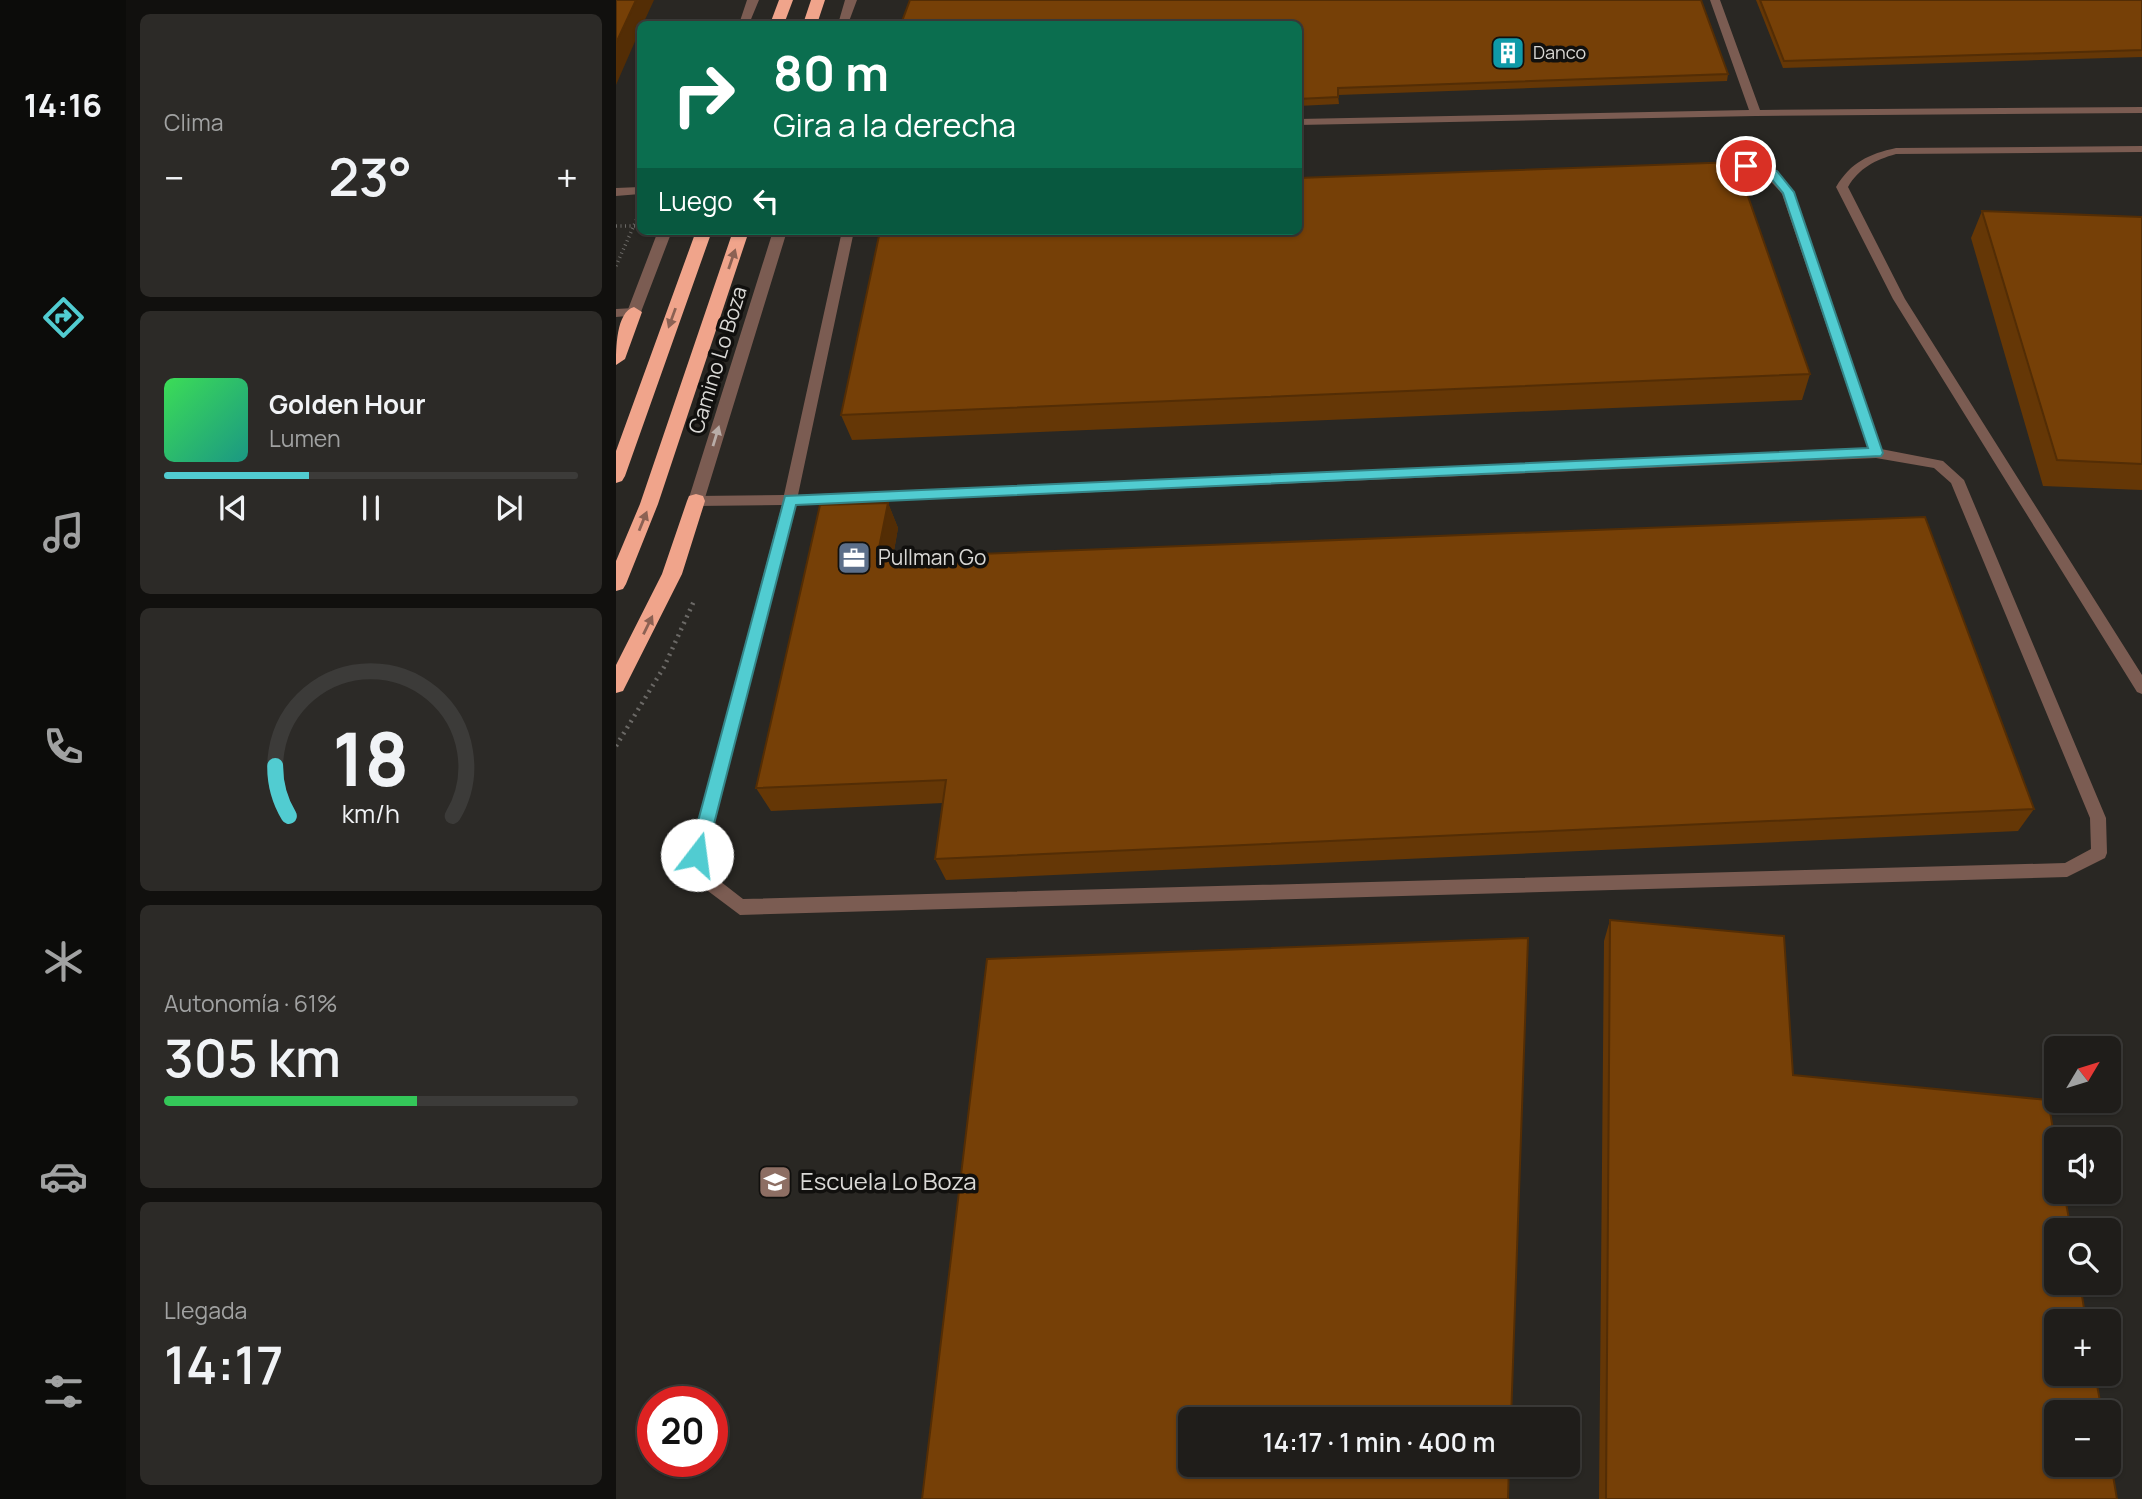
<!DOCTYPE html>
<html lang="es">
<meta charset="utf-8">
<style>
body{margin:0;font-family:Manrope,sans-serif;background:#2c2a27;color:#f1f3f6;height:100vh;display:flex;flex-direction:column;font-size:26px;white-space:nowrap}
*{box-sizing:border-box;margin:0}
p{font-size:23px;color:#a1a2a2}
.icon{flex:none;width:38px;height:38px;fill:none;stroke:currentColor;stroke-width:2;stroke-linecap:round;stroke-linejoin:round}
.map{position:relative;flex:1;overflow:hidden}
.sheet{display:flex;flex-direction:column;gap:14px;padding:14px;background:#11100e;width:490px}
.sheet>*{flex:none}
.top-card{position:absolute;left:21px;top:21px;width:665px;height:214px;border-radius:10px;box-shadow:0 2px 5px #0004,0 0 0 2px #3c3b39;background:#0b6e4f;color:#fff;overflow:hidden}
.needle{width:46px;rotate:52deg}
.fabs{position:absolute;left:1428px;top:1036px;display:grid;gap:14px}
.fabs a{display:grid;place-items:center;width:77px;height:77px;border-radius:10px;background:#1f1d1a;box-shadow:0 2px 5px #0004,0 0 0 2px #3c3b39;font-size:35px}
.speed{position:absolute;left:21px;top:1386px;display:flex;gap:14px;font-size:35px;font-weight:700;text-align:center}
.speed>*{display:grid;place-content:center;width:91px;height:91px;border-radius:50%;background:#1f1d1a;box-shadow:0 2px 5px #0004,0 0 0 2px #3c3b39;line-height:1}
.speed .limit{border:10px solid #d22;background:#fff;color:#111}
.pin{position:absolute;display:grid;place-items:center;width:60px;height:60px;color:#fff;margin:-30px;border:4px solid #fff;border-radius:50%;box-shadow:0 2px 7px #0007}
.me{position:absolute;width:77px;margin:-38px;rotate:15deg;stroke-linejoin:round;filter:drop-shadow(0 0 5px #0008)}
.turn{display:flex;align-items:center;gap:24px;height:147px;padding:0 21px;font-size:32px}
.turn .icon{width:91px;height:91px;stroke-width:2.5}
.turn b{display:block;font-size:49px;line-height:60px}
.then{display:flex;align-items:center;height:66px;padding:0 21px;background:#0003;gap:14px;font-size:26px}
.big{font-size:52px;font-weight:600;line-height:1.1}
.sheet .tile{flex:1;display:flex;flex-direction:column;justify-content:center;gap:10px;min-width:0;padding:0 24px;border-radius:10px;background:#2c2a27}
.sheet .dial{align-items:center;gap:0}
.dial svg{height:182px;overflow:visible;fill:none;stroke:#3c3b39;stroke-width:7;stroke-linecap:round;text-anchor:middle}
.dial text{fill:#f1f3f6;stroke:none}
.song{display:flex;align-items:center;gap:21px}
.cover{width:84px;height:84px;border-radius:10px;background:linear-gradient(135deg,hsl(130 70% 55%),hsl(170 70% 35%))}
.played{height:7px;border-radius:4px;background:linear-gradient(90deg,#51ccd1 35%,#3c3b39 35%)}
.keys{display:flex;justify-content:space-around;direction:ltr}
.heat{display:flex;justify-content:space-between;align-items:center;font-size:38px;direction:ltr}
.charge{height:10px;border-radius:5px;background:linear-gradient(90deg,#34c759 61%,#3c3b39 0)}
.trip{position:absolute;left:562px;top:1407px;width:402px;height:70px;border-radius:10px;background:#1f1d1a;box-shadow:0 2px 5px #0004,0 0 0 2px #3c3b39;font-weight:600;line-height:70px;text-align:center}
main{display:flex;flex:1;min-height:0}
.tab-bar{display:flex;flex-direction:column;width:126px;justify-content:space-around;align-items:center;background:#0c0c0a;color:#a1a2a2}
.tab-bar .icon{width:49px;height:49px}
.tab-bar .active{color:#51ccd1}
.tab-bar b{font-size:32px;color:#f1f3f6}
.map>svg:first-child{display:block}
</style>
<main>
<nav class="tab-bar">
<b>14:16</b>
<svg class="icon active" aria-label="directions" viewBox="0 0 24 24"><path d="M12 3l9 9-9 9-9-9zM9 14v-3h6M13 9l2 2-2 2"/></svg>
<svg class="icon" aria-label="music" viewBox="0 0 24 24"><path d="M9 18V5l10-2v13"/><circle cx="6" cy="18" r="3"/><circle cx="16" cy="16" r="3"/></svg>
<svg class="icon" aria-label="phone" viewBox="0 0 24 24"><path d="M5 4h4l2 5-3 2q2 4 5 5l2-3 5 2v4C11 20 4 13 5 4z"/></svg>
<svg class="icon" aria-label="climate" viewBox="0 0 24 24"><path d="M12 3v18M4 7l16 10M4 17L20 7"/></svg>
<svg class="icon" aria-label="car" viewBox="0 0 24 24"><path d="M5 17H2v-5l4-1 3-4h7l3 4 3 1v5h-3M9 17h6M6 11h13"/><circle cx="7" cy="17" r="2"/><circle cx="17" cy="17" r="2"/></svg>
<svg class="icon" aria-label="filters" viewBox="0 0 24 24"><path d="M4 7h16M4 17h16"/><circle cx="9" cy="7" r="2"/><circle cx="15" cy="17" r="2"/></svg>
</nav>
<section class="sheet">
<div class="tile"><p>Clima</p>
<div class="heat"><a>−</a><b class="big">23°</b><a>+</a></div>
</div>
<div class="tile">
<div class="song"><i class="cover"></i><div><b>Golden Hour</b><p>Lumen</p></div></div>
<div class="played"></div>
<div class="keys"><svg class="icon" aria-label="previous" viewBox="0 0 24 24"><path d="M18 5L8 12l10 7zM5 5v14"/></svg><svg class="icon" aria-label="pause" viewBox="0 0 24 24"><path d="M8 5v14M16 5v14"/></svg><svg class="icon" aria-label="next" viewBox="0 0 24 24"><path d="M6 5l10 7-10 7zM19 5v14"/></svg></div>
</div>
<div class="tile dial"><svg viewBox="0 0 100 80">
<path d="M14 69A42 42 0 1 1 86 69"/>
<path d="M14 69A42 42 0 0 1 8 47" stroke="#51ccd1"/>
<text x="50" y="56" font-size="32" font-weight="700">18</text>
<text x="50" y="72" font-size="11">km/h</text>
</svg></div>
<div class="tile"><p>Autonomía · 61%</p><b class="big">305 km</b><div class="charge"></div></div>
<div class="tile"><p>Llegada</p><b class="big">14:17</b></div>
</section>
<div class="map">
<svg width="1526" height="1499" viewBox="0 0 1526 1499">
<rect width="100%" height="100%" fill="#292723"/>
<g fill="none" stroke-linecap="round" stroke-linejoin="round">
<!-- path-far1 -->
<path stroke="#6b6966" stroke-width="3.5" stroke-dasharray="1 3.5" stroke-linecap="butt" d="M 0,226 L 20,226
M 0,266 L 23,214"/>
<!-- path -->
<path stroke="#6b6966" stroke-width="4.5" stroke-dasharray="2 5" stroke-linecap="butt" d="M 0,746 L 48,667 L 78,601"/>
<!-- service -->
<path fill="#7b5c52" fill-rule="evenodd" d="M 1094,0 L 1104,0 L 1144,110 L 1526,107 L 1526,113 L 1140,116 L 682,125 L 682,119 L 1133,110 Z
M 1526,146 L 1526,152 L 1280,154 C 1259,160 1243,168 1232,187 L 1289,299 L 1526,675 L 1526,694 L 1521,692 L 1277,299 L 1220,187 C 1235,162 1253,154 1280,148 Z
M 1115,163 C 1143,163 1161,171 1178,193 L 1265,449 L 1327,461 L 1348,480 L 1490,818 L 1491,853 L 1489,858 L 1451,877 L 124,915 L 88,888 L 73,855 L 166,505 L 80,506 L 73,501 L 80,496 L 168,495 L 226,231 L 238,231 L 182,495 L 1252,449 L 1166,194 C 1153,177 1140,170 1119,170 C 1110,170 1104,172 1097,167 L 1103,164 ZM 1260,458 L 1318,468 L 1335,483 L 1474,818 L 1475,849 L 1449,863 L 127,899 L 100,878 L 89,855 L 180,505 Z
M 24,187 L 24,194 L 0,196 L 0,188 Z
M 18,308 L 24,312 L 22,315 L 0,317 L 0,309 Z"/>
<!-- tertiary -->
<path fill="#7b5c52" fill-rule="evenodd" d="M 131,0 L 143,0 L 133,24 L 123,24 Z
M 229,0 L 241,0 L 232,24 L 222,24 Z
M 42,231 L 56,231 L 25,312 L 18,317 L 13,315 L 11,312 Z
M 157,231 L 171,231 L 88,501 L 80,507 L 72,501 Z"/>
<!-- motorway -->
<path fill="#f0a48b" fill-rule="evenodd" d="M 163,0 L 177,0 L 168,24 L 154,24 Z
M 195,0 L 209,0 L 201,24 L 187,24 Z
M 80,231 L 96,231 L 9,476 L 6,481 L 0,483 L 0,451 Z
M 117,231 L 133,231 L 42,504 L 10,584 L 7,589 L 0,591 L 0,561 L 24,504 Z
M 18,307 L 26,312 L 9,359 L 0,365 C 0,349 0,312 18,307 Z
M 80,494 L 87,496 L 89,501 L 66,574 L 7,691 L 0,693 L 0,665 L 46,574 L 71,501 L 73,496 Z"/>
</g>
<!-- wall -->
<path fill="#653706" d="M 1140,0 L 1526,0 L 1526,57 L 1167,68 Z
M 682,24 L 1112,74 L 1111,81 L 722,95 L 723,104 L 682,106 Z
M 1366,211 L 1526,217 L 1526,490 L 1427,486 L 1355,238 Z
M 1194,374 L 1186,400 L 236,440 L 225,415 Z
M 272,503 L 282,528 L 277,557 L 1418,809 L 1402,831 L 330,880 L 319,859 L 327,803 L 155,811 L 140,788 Z
M 994,920 L 1501,1499 L 983,1499 L 988,941 Z"/>
<!-- shaded-wall -->
<path fill="#532d05" d="M 20,0 L 38,0 L 27,24 L 24,24 L 24,30 L 0,85 L 0,43 Z
M 272,503 L 282,528 L 272,583 L 261,558 Z"/>
<!-- building -->
<path fill="#764007" stroke="#532d05" stroke-width="2" d="M 0,0 L 20,0 L 0,43 Z
M 294,0 L 1085,0 L 1112,74 L 722,88 L 722,97 L 682,99 L 682,24 L 285,24 Z
M 1144,0 L 1526,0 L 1526,50 L 1168,61 Z
M 1120,162 L 1194,374 L 225,415 L 264,231 L 682,231 L 682,178 Z
M 1366,211 L 1526,217 L 1526,464 L 1441,460 Z
M 272,503 L 261,558 L 1309,517 L 1418,809 L 319,859 L 330,780 L 140,788 L 204,505 Z
M 994,920 L 1168,936 L 1177,1075 L 1432,1100 L 1440,1147 L 1440,1192 L 1448,1192 L 1455,1230 L 1440,1230 L 1440,1283 L 1464,1283 L 1470,1321 L 1440,1321 L 1440,1374 L 1479,1374 L 1486,1412 L 1440,1412 L 1440,1465 L 1493,1465 L 1493,1452 L 1501,1499 L 990,1499 Z
M 912,938 L 895,1419 L 574,1419 L 574,1465 L 893,1465 L 892,1499 L 306,1499 L 371,959 Z"/>
<!-- one-way arrows -->
<defs><path id="oneway-solid" d="M-6-.8H1V-3.2L6.5 0L1 3.2V.8H-6Z" transform="scale(1.75)"/></defs>
<g fill="#8c6153">
<use href="#oneway-solid" transform="translate(116 259) rotate(-71)"/>
<use href="#oneway-solid" transform="translate(56 318) rotate(110)"/>
<use href="#oneway-solid" transform="translate(27 521) rotate(-68)"/>
<use href="#oneway-solid" transform="translate(32 625) rotate(-64)"/>
</g>
<use fill="#b9ada8" href="#oneway-solid" transform="translate(100 436) rotate(-73)"/>
<!-- route -->
<path fill="#51ccd1" stroke="#358588" stroke-width="2" d="M 1130,162 L 1161,171 L 1178,192 L 1267,453 L 1265,456 L 180,505 L 90,855 L 87,860 L 81,862 L 75,860 L 73,855 L 169,496 L 1252,448 L 1167,193 L 1153,176 L 1126,168 L 1124,166 Z"/>
<!-- icons -->
<defs>
<symbol id="building-square" viewBox="-11 -11 22 22"><rect x="-9" y="-9" width="18" height="18" rx="4" fill="#0f9aa8" stroke="#11100e"/><path d="M-4-6H4V6H1V3H-1V6H-4ZM-2.5-4.3h1.7v1.8h-1.7ZM.8-4.3h1.7v1.8H.8ZM-2.5-1h1.7V.8h-1.7ZM.8-1h1.7V.8H.8Z" fill="#fff"/></symbol>
<symbol id="office-square" viewBox="-11 -11 22 22"><rect x="-9" y="-9" width="18" height="18" rx="4" fill="#5c6f8a" stroke="#11100e"/><path d="M-6-3h4V-5.5h4V-3h4V5H-6ZM-1-4.5V-3h2v-1.5ZM-6 0V1H6V0Z" fill="#fff"/></symbol>
<symbol id="school-square" viewBox="-11 -11 22 22"><rect x="-9" y="-9" width="18" height="18" rx="4" fill="#8d6e63" stroke="#11100e"/><path d="M0-5L7-2L0 1L-7-2ZM-4 1L0 2.5L4 1V4Q0 6-4 4Z" fill="#fff"/></symbol>
</defs>
<g fill-rule="evenodd">
<use href="#building-square" x="873" y="34" width="38" height="38"/>
<use href="#office-square" x="219" y="539" width="38" height="38"/>
<use href="#school-square" x="140" y="1163" width="38" height="38"/>
</g>
<g text-anchor="middle" stroke-width="7" stroke-linejoin="round" paint-order="stroke">
<!-- far-poi labels -->
<g font-size="18" fill="#dad9d6" stroke="#11100e" text-anchor="start">
<text x="917" y="59">Danco</text>
</g>
<!-- street labels -->
<g font-size="21" fill="#dad9d6" stroke="#11100e">
<text transform="translate(102 360) rotate(-73)" y="7">Camino Lo Boza</text>
</g>
<!-- poi labels -->
<g font-size="21" fill="#dad9d6" stroke="#11100e" text-anchor="start">
<text x="262" y="565">Pullman Go</text>
</g>
<!-- near-poi labels -->
<g font-size="24" fill="#dad9d6" stroke="#11100e" text-anchor="start">
<text x="184" y="1190">Escuela Lo Boza</text>
</g>
</g>
</svg>
<div class="fabs">
<a><svg class="needle" viewBox="-14 -14 28 28"><path d="M0-13l5 13h-10z" fill="#e53935"/><path d="M0 13l5-13h-10z" fill="#a1a2a2"/></svg></a>
<a><svg class="icon" aria-label="sound" viewBox="0 0 24 24"><path d="M4 9h4l5-4v14l-5-4H4zM17 9q2 3 0 6"/></svg></a>
<a><svg class="icon" aria-label="search" viewBox="0 0 24 24"><circle cx="10" cy="10" r="6"/><path d="M15 15l6 6"/></svg></a>
<a>+</a>
<a>−</a>
</div>
<div class="speed"><div class="limit">20</div></div>
<div class="pin" style="left:1130px;top:166px;background:#d93025"><svg class="icon" aria-label="arrive" viewBox="0 0 24 24"><path d="M6 21V4h12l-3 4 3 4H6"/></svg></div>
<svg class="me" style="left:81px;top:855px" viewBox="-20 -20 40 40"><circle r="19" fill="#fff"/><path d="M0-13L10 11 0 6-10 11z" fill="#51ccd1"/></svg>
<div class="trip">14:17 · 1 min · 400 m</div>
<div class="top-card">
<div class="turn"><svg class="icon" aria-label="right" viewBox="0 0 24 24"><path d="M7 20v-9h11M14 6l5 5-5 5"/></svg><div><b>80 m</b>Gira a la derecha</div></div>
<div class="then">Luego<svg class="icon" aria-label="left" viewBox="0 0 24 24"><path d="M17 20v-9H6M10 6l-5 5 5 5"/></svg></div>
</div>
</div>
</main>
